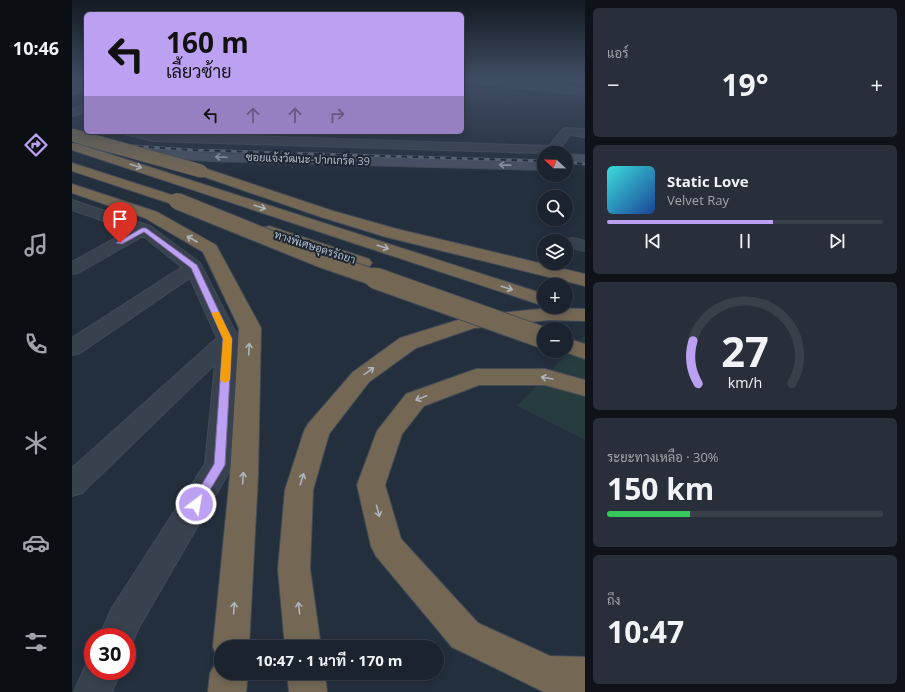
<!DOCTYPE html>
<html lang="th">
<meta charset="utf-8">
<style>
body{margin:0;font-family:"Open Sans",Sarabun,sans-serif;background:#282f3a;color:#f1f3f6;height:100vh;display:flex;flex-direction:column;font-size:15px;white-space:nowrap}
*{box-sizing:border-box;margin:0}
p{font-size:13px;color:#a0a4aa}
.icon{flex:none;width:22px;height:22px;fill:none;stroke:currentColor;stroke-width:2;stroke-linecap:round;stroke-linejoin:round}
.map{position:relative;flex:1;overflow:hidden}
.panel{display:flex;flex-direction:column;gap:8px;padding:8px;background:#0f1319;width:320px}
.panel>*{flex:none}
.guide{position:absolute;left:12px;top:12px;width:380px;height:122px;border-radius:6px;box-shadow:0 2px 10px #0003,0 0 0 1px #39404a;background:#bca0f2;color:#111;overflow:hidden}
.needle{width:26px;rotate:292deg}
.buttons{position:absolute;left:465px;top:146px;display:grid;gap:8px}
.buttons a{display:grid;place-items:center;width:36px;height:36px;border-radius:50%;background:#1b232e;box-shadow:0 2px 10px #0003,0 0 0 1px #39404a;font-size:20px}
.speed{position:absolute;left:12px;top:628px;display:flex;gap:8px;font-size:20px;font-weight:700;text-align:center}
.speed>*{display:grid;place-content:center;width:52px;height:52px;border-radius:50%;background:#1b232e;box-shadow:0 2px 10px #0003,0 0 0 1px #39404a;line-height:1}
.speed .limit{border:6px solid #d22;background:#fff;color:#111}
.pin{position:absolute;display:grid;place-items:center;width:34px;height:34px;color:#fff;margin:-41px -17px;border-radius:50% 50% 50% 0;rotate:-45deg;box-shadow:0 0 4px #0007}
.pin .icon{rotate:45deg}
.me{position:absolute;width:44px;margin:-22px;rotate:31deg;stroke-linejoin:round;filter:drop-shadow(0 0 3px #0008)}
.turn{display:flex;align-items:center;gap:14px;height:84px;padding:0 16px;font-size:18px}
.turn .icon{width:52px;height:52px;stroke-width:2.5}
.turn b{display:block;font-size:28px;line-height:34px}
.lanes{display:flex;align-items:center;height:38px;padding:0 16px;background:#0003;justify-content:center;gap:20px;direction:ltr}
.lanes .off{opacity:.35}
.big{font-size:30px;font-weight:700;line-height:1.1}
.panel .card{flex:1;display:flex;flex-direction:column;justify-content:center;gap:6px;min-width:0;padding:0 14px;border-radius:6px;background:#282f3a}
.panel .dial{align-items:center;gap:0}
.dial svg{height:104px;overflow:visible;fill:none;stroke:#39404a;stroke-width:7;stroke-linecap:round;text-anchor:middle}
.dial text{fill:#f1f3f6;stroke:none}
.song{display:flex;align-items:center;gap:12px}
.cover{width:48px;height:48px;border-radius:6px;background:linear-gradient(135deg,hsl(180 70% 55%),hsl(220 70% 35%))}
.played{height:4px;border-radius:2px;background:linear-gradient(90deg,#bca0f2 60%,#39404a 60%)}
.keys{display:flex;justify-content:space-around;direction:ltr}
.heat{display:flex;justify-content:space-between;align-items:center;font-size:22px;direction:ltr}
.charge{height:6px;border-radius:3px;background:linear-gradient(90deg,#34c759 30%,#39404a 0)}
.trip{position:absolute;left:142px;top:640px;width:230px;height:40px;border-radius:20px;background:#1b232e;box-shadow:0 2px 10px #0003,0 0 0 1px #39404a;font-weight:700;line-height:40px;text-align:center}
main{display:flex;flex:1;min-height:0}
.menu{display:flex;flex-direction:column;width:72px;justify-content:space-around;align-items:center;background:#0b0e12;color:#a0a4aa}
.menu .icon{width:28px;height:28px}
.menu .on{color:#bca0f2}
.menu b{font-size:18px;color:#f1f3f6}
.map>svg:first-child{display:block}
</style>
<main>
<nav class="menu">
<b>10:46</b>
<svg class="icon on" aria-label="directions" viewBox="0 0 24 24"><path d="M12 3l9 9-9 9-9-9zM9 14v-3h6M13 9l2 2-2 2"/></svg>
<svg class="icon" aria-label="music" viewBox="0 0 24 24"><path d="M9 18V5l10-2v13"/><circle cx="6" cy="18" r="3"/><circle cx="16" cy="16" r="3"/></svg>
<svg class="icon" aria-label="phone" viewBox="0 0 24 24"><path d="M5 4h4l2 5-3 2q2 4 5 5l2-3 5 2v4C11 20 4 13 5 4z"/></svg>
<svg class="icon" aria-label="climate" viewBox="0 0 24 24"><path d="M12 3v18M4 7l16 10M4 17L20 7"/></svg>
<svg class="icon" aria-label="car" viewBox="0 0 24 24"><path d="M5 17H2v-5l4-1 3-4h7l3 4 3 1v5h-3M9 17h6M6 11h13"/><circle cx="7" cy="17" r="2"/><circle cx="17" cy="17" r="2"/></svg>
<svg class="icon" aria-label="filters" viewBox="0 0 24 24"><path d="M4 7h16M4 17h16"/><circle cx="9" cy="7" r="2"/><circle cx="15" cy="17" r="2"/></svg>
</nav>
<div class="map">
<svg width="513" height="692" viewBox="0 0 513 692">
<rect width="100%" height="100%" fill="#242f3e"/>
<!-- green -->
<path fill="#263c3f" d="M 513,335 L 513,440 L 445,406 Z"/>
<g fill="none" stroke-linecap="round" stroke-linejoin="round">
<defs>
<path id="minor" d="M 390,78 L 409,78 L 513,89 L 513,95 L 390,82 Z
M 14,84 L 14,90 L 0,95 L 0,89 Z
M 14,105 L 14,112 L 0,116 L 0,109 Z
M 495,128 L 513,129 L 513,137 L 498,135 L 485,153 L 472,153 L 81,141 L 52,134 L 50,132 L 477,146 L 491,129 Z
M 0,200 L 78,226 L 128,263 L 167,339 L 161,465 L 66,629 L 58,650 L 55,651 L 55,637 L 27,637 L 40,608 L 133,464 L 143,364 L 10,493 L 0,496 L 0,468 L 145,338 L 118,278 L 8,353 L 0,355 L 0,338 L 110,267 L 71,236 L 6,273 L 0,274 L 0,262 L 58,230 L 0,210 Z
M 501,238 L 513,241 L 513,251 L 495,247 L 495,239 Z
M 21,656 L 21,671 L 49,671 L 40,692 L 2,692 L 17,658 Z"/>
<path id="secondary" d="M 0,142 L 137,153 L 472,162 L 472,170 L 137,161 L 0,150 Z
M 494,154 L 513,155 L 513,163 L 494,162 Z"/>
<path id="motorway" d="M 0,142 L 472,294 L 472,306 L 0,150 Z
M 0,163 L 131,205 L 134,208 L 131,211 L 121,211 L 0,171 Z
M 129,167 L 261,211 L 325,229 L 513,274 L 513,286 L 314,237 L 249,217 L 124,174 L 122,171 L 124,168 Z
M 0,184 L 85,212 L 144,245 L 189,328 L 186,475 L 177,647 L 149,647 L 149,673 L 176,673 L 174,692 L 136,692 L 138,673 L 146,659 L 141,647 L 158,475 L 167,328 L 131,252 L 73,218 L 0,193 Z
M 197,226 L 297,259 L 300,263 L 297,267 L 291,268 L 285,267 L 191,234 L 189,231 L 191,228 Z
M 477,308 L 513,309 L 513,321 L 477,320 L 402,328 L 344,348 L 297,382 L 257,434 L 241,490 L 238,569 L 249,647 L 213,647 L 206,569 L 213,490 L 232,431 L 236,424 L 281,372 L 328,338 L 399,316 Z
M 494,338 L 513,344 L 513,359 L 490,351 L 494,351 Z
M 404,369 L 473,369 L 513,380 L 513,396 L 473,385 L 407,385 L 352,406 L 330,434 L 313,485 L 329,539 L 406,623 L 478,656 L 513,657 L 513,692 L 472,692 L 380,647 L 304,556 L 299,546 L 285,485 L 305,431 L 334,394 Z
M 215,673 L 253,673 L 255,692 L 217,692 Z"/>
</defs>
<!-- minor casing -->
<use href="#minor" stroke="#414a57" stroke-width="2"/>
<!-- secondary casing -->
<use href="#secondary" stroke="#414a57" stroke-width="2"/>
<!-- motorway casing -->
<use href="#motorway" stroke="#434c59" stroke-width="2"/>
<!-- minor -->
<use href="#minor" fill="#38414e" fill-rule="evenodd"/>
<!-- secondary -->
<use href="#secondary" fill="#465061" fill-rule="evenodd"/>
<!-- motorway -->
<use href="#motorway" fill="#746855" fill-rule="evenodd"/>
<defs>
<path id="rail" d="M 0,142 L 120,150 L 472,161
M 494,162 L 513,164"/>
</defs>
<!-- rail casing -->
<use href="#rail" stroke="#5a6575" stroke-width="3"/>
<!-- rail -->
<use href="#rail" stroke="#1d2633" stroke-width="2" stroke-dasharray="5.5" stroke-linecap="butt"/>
<defs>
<path id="motorway-bridge-far2" d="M 0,135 L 129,171"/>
<path id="motorway-bridge-far1" d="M 105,201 L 251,260 L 306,279"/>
<path id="motorway-bridge" d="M 303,278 L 472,338"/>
</defs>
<!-- motorway-bridge-far2 casing -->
<use href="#motorway-bridge-far2" stroke="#434c59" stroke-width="14" stroke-linecap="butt"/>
<!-- motorway-bridge-far1 casing -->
<use href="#motorway-bridge-far1" stroke="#434c59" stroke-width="18" stroke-linecap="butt"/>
<!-- motorway-bridge casing -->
<use href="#motorway-bridge" stroke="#434c59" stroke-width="23" stroke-linecap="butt"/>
<!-- motorway-bridge-far2 -->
<use href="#motorway-bridge-far2" stroke="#746855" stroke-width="13"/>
<!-- motorway-bridge-far1 -->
<use href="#motorway-bridge-far1" stroke="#746855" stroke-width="16"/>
<!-- motorway-bridge -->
<use href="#motorway-bridge" stroke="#746855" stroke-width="21"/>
</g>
<!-- one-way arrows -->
<defs><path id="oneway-shaft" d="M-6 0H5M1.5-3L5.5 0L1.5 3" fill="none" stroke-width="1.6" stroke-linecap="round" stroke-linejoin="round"/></defs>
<g stroke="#8e96a5">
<use href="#oneway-shaft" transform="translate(149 157) rotate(-178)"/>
<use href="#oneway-shaft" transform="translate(433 165) rotate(-178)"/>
</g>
<g stroke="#aeb4bd">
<use href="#oneway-shaft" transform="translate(64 166) rotate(18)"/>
<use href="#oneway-shaft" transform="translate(188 207) rotate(18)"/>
<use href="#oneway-shaft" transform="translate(120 239) rotate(-150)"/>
<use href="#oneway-shaft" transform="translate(311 247) rotate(18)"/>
<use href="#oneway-shaft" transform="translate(435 288) rotate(18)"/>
<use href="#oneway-shaft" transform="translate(177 349) rotate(-87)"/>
<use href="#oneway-shaft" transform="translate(297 371) rotate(-36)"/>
<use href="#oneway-shaft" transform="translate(475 378) rotate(-170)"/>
<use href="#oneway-shaft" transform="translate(349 398) rotate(158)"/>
<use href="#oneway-shaft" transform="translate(171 478) rotate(-86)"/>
<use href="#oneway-shaft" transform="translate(230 479) rotate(-73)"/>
<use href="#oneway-shaft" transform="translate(306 511) rotate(75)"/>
<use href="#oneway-shaft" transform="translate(162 608) rotate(-86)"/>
<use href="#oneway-shaft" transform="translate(227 608) rotate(-96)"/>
</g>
<!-- sky -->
<linearGradient id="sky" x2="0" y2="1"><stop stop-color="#141a22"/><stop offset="0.45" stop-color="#3f4d63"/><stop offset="1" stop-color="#3f4d63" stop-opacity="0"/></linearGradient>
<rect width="513" height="175" fill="url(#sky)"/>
<!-- route -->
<path fill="#bca0f2" stroke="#7a689d" d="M 70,228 L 74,228 L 125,265 L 160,339 L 153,465 L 128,507 L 124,508 L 119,507 L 118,504 L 142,464 L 151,339 L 119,268 L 72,232 L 50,244 L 44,243 Z"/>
<!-- slow -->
<path fill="#f59e0b" d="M 141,312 L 147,312 L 160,339 L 158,380 L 153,383 L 148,380 L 151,339 L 140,314 Z"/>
<g text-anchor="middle" stroke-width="4" stroke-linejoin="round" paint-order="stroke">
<!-- far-street labels -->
<g font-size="11" fill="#b4bcc9" stroke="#1d2633">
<text transform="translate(236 159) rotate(2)" y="4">ซอยแจ้งวัฒนะ-ปากเกร็ด 39</text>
<text transform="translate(243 247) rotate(18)" y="4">ทางพิเศษอุดรรัถยา</text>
</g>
</g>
</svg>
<div class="buttons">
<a><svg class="needle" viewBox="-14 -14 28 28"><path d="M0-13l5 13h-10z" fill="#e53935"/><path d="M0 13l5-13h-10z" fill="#a0a4aa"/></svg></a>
<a><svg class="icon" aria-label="search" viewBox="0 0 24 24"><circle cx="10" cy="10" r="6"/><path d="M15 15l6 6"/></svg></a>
<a><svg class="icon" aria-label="layers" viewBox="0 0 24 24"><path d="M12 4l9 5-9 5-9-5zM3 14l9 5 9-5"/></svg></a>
<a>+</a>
<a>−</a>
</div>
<div class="speed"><div class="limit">30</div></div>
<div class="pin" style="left:48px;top:243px;background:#d93025"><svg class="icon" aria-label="arrive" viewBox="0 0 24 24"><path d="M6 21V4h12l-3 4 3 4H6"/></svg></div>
<svg class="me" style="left:124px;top:504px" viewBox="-20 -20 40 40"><circle r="17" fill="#bca0f2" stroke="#fff" stroke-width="3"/><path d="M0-11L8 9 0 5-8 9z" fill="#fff"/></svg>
<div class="trip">10:47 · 1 นาที · 170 m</div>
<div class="guide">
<div class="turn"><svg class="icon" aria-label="left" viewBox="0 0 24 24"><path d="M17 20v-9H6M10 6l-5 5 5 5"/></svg><div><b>160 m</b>เลี้ยวซ้าย</div></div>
<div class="lanes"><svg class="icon" aria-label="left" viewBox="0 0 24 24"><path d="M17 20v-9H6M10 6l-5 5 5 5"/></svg><svg class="icon off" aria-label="ahead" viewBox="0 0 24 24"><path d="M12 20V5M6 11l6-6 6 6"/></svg><svg class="icon off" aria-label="ahead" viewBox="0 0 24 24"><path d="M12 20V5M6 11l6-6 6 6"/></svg><svg class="icon off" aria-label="right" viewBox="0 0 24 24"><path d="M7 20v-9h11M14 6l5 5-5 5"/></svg></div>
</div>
</div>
<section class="panel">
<div class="card"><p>แอร์</p>
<div class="heat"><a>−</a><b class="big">19°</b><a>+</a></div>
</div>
<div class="card">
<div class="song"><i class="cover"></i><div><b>Static Love</b><p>Velvet Ray</p></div></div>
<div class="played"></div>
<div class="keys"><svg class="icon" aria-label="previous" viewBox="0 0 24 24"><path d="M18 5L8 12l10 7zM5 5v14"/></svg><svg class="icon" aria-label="pause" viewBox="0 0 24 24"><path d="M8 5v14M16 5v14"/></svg><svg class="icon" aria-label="next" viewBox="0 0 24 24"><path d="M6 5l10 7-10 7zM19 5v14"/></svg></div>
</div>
<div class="card dial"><svg viewBox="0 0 100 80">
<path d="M14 69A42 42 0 1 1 86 69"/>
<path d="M14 69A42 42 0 0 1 10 36" stroke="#bca0f2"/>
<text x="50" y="56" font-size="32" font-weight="700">27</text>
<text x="50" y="72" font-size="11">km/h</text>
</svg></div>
<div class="card"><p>ระยะทางเหลือ · 30%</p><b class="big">150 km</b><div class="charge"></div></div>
<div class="card"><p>ถึง</p><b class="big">10:47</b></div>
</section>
</main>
